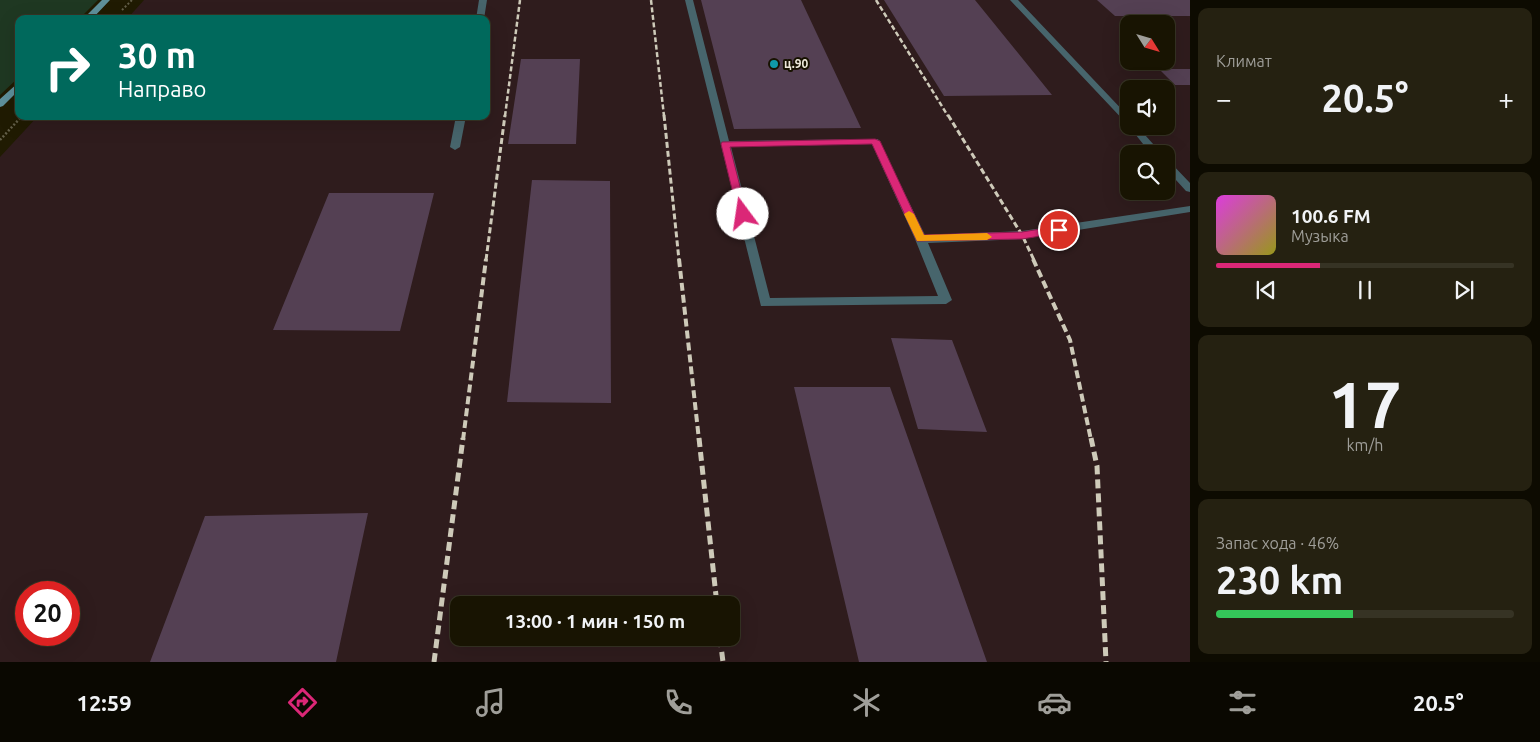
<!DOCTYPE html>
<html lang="ru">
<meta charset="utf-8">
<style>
body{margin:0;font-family:Ubuntu,sans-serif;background:#252111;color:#f1f3f6;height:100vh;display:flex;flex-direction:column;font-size:19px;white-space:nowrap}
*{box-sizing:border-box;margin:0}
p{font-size:16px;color:#9f9e99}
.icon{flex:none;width:28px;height:28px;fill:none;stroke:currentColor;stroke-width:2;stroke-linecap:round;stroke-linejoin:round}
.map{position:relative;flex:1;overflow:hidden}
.side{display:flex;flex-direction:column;gap:8px;padding:8px;background:#0d0b01;width:350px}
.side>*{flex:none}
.top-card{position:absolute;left:15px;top:15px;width:475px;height:105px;border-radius:10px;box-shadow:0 5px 20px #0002,0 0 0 1px #363324;background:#00695c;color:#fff;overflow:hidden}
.needle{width:32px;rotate:127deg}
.fabs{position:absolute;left:1120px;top:15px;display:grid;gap:10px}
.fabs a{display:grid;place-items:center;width:55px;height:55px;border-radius:10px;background:#181402;box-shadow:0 5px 20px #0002,0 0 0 1px #363324;font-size:25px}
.speed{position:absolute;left:15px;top:581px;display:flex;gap:10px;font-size:25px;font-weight:700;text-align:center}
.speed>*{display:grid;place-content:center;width:65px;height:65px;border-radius:50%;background:#181402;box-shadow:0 5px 20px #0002,0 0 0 1px #363324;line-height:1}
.speed .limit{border:8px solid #d22;background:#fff;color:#111}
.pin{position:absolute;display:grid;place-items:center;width:42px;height:42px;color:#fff;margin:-21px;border:2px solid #fff;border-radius:50%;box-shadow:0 1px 5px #0007}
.me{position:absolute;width:55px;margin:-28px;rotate:346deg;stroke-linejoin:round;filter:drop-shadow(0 0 4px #0008)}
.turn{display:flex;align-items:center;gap:18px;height:105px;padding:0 20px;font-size:22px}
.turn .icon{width:65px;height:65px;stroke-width:2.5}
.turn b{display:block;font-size:35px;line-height:42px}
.big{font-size:38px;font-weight:700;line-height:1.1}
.side .widget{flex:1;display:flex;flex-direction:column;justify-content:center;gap:8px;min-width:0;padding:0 18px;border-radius:10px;background:#252111}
.side .dial{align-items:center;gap:0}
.dial b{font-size:65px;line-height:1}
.song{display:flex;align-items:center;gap:15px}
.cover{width:60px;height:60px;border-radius:8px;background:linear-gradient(135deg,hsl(300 70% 55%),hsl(60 70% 35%))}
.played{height:5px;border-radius:2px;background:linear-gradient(90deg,#db2777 35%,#363324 35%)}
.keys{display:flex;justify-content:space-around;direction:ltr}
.heat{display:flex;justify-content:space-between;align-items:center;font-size:28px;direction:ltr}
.charge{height:8px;border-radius:4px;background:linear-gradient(90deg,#34c759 46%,#363324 0)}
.trip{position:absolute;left:450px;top:596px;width:290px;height:50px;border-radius:10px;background:#181402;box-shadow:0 5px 20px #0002,0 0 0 1px #363324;font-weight:700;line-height:50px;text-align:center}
.tab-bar{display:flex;height:80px;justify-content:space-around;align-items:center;background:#0a0801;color:#9f9e99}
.tab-bar .icon{width:35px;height:35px}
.tab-bar .selected{color:#db2777}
.tab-bar b{font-size:22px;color:#f1f3f6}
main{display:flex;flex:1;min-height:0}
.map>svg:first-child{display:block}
</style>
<main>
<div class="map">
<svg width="1190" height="662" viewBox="0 0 1190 662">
<rect width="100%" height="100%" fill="#201b02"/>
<!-- industrial -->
<path fill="#2f1c1d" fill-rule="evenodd" d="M 144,0 L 1190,0 L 1190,662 L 0,662 L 0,157 L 38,116 L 486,116 L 486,19 L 127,19 ZM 1129,24 L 1166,24 L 1166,61 L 1129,61 ZM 1129,89 L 1166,89 L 1166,126 L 1129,126 ZM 1129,154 L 1166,154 L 1166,191 L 1129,191 ZM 26,592 L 69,592 L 69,635 L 26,635 ZM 459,605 L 731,605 L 731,638 L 459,638 Z"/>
<!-- green -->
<path fill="#1f3822" d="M 0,0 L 98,0 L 79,19 L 19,19 L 19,77 L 0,95 Z"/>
<!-- building -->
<path fill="#544053" d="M 701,0 L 801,0 L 861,128 L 734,129 Z
M 884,0 L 975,0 L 1052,95 L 944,96 Z
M 1097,0 L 1190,0 L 1190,16 L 1115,16 Z
M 521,59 L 580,59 L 576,144 L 508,144 Z
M 1159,69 L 1190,69 L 1190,85 L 1175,85 Z
M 532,180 L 610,181 L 611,403 L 507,402 Z
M 329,193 L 434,193 L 400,331 L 273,330 Z
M 891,338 L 952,340 L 987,432 L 918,429 Z
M 794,387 L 890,387 L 987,662 L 859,662 Z
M 368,513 L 336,662 L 150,662 L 205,516 Z"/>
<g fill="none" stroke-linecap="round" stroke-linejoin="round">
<!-- path-far1 -->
<path stroke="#635f49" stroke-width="2" stroke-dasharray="2 2" stroke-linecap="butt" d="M 122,10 L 132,0"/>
<!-- path -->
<path stroke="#635f49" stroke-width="2.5" stroke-dasharray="2 2" stroke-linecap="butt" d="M 0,140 L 22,116"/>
<!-- lane -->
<path fill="#47656c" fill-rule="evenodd" d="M 479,0 L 487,0 L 484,19 L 476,19 Z
M 685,0 L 693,0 L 729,141 L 878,139 L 925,235 L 1022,231 L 1190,206 L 1190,212 L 1022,239 L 928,243 L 952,300 L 946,304 L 761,306 ZM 872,144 L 915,239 L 938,296 L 770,298 L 731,147 Z
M 1010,0 L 1018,0 L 1129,117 L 1129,126 L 1137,126 L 1162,154 L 1151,154 L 1128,125 Z
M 456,116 L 466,116 L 460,147 L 455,150 L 450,147 Z
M 1166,160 L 1169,161 L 1190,183 L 1190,192 L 1186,191 L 1166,169 Z"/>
<!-- secondary -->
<path fill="#5e909b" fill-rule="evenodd" d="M 102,0 L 110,0 L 92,19 L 83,19 Z
M 19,82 L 19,90 L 3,106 L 0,107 L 0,99 Z"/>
<!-- rail-far3 -->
<path stroke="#cecab9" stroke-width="2.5" stroke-dasharray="5 2.5" stroke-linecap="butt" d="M 651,0 L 664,116
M 876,0 L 948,116
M 505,116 L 520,0"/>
<!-- rail-far2 -->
<path stroke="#cecab9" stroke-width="3" stroke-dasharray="6 3" stroke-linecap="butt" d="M 664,115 L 679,260
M 948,115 L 1022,235 L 1034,260
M 486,260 L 505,115"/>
<!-- rail-far1 -->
<path stroke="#cecab9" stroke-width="4" stroke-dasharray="8 4" stroke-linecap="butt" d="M 679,259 L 699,440
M 1033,259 L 1070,340 L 1091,440
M 463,440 L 486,259"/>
<!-- rail -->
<path stroke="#cecab9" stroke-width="5" stroke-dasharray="9 5" stroke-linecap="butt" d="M 699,438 L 717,605
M 1091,438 L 1097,466 L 1106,662
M 720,638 L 723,662
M 434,662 L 463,438"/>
</g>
<!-- route -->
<path fill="#db2777" stroke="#8e194d" d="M 875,139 L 880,141 L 924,235 L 1022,232 L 1059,226 L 1064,230 L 1059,233 L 1022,239 L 917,241 L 872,144 L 730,147 L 747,214 L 743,218 L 738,214 L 721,144 L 722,142 Z"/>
<!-- slow -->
<path fill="#f59e0b" d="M 909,211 L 914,214 L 924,235 L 987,233 L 992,237 L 987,240 L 917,241 L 904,214 Z"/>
<!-- markers -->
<circle fill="#0f9aa8" stroke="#171200" stroke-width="2" cx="774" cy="64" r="5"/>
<g text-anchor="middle" stroke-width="4" stroke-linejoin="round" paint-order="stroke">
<!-- far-poi labels -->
<g font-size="12" font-weight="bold" fill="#ede9da" stroke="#171200" text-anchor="start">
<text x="784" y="68">ц.90</text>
</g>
</g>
</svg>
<div class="fabs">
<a><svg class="needle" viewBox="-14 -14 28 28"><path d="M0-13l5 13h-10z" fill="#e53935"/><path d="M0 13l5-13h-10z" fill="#9f9e99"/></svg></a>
<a><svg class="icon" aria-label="sound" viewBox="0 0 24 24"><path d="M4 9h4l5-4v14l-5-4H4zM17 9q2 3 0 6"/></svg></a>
<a><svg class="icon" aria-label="search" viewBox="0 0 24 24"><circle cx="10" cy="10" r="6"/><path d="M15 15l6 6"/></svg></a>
</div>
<div class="speed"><div class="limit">20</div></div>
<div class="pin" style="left:1059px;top:230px;background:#d93025"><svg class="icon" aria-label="arrive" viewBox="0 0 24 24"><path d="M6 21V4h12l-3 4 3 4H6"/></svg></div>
<svg class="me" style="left:743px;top:214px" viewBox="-20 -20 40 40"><circle r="19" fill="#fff"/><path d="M0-13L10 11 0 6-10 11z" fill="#db2777"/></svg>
<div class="trip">13:00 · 1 мин · 150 m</div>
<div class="top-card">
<div class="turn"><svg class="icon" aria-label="right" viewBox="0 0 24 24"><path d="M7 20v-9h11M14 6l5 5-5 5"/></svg><div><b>30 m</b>Направо</div></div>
</div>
</div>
<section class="side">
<div class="widget"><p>Климат</p>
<div class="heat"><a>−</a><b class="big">20.5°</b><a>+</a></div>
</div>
<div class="widget">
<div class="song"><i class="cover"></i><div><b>100.6 FM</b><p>Музыка</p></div></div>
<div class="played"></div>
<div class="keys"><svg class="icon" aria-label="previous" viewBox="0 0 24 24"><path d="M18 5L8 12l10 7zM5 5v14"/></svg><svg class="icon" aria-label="pause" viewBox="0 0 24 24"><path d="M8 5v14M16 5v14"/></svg><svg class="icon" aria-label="next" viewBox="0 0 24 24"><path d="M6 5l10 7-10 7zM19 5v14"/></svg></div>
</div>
<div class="widget dial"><b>17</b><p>km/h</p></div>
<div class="widget"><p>Запас хода · 46%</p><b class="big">230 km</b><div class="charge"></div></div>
</section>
</main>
<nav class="tab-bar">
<b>12:59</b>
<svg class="icon selected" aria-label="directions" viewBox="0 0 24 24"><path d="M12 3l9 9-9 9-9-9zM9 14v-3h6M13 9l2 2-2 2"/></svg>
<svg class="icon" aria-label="music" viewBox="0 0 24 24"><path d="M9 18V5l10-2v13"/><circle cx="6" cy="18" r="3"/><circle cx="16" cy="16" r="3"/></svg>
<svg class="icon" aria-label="phone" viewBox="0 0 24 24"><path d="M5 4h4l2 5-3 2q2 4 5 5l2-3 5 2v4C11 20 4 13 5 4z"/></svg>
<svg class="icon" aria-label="climate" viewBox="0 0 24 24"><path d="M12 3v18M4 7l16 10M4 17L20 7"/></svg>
<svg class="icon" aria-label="car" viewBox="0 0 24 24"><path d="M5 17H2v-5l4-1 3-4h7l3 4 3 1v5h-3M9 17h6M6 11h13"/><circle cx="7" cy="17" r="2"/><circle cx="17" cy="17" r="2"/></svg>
<svg class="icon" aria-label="filters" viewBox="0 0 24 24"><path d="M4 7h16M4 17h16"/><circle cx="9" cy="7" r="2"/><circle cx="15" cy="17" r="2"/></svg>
<b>20.5°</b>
</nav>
